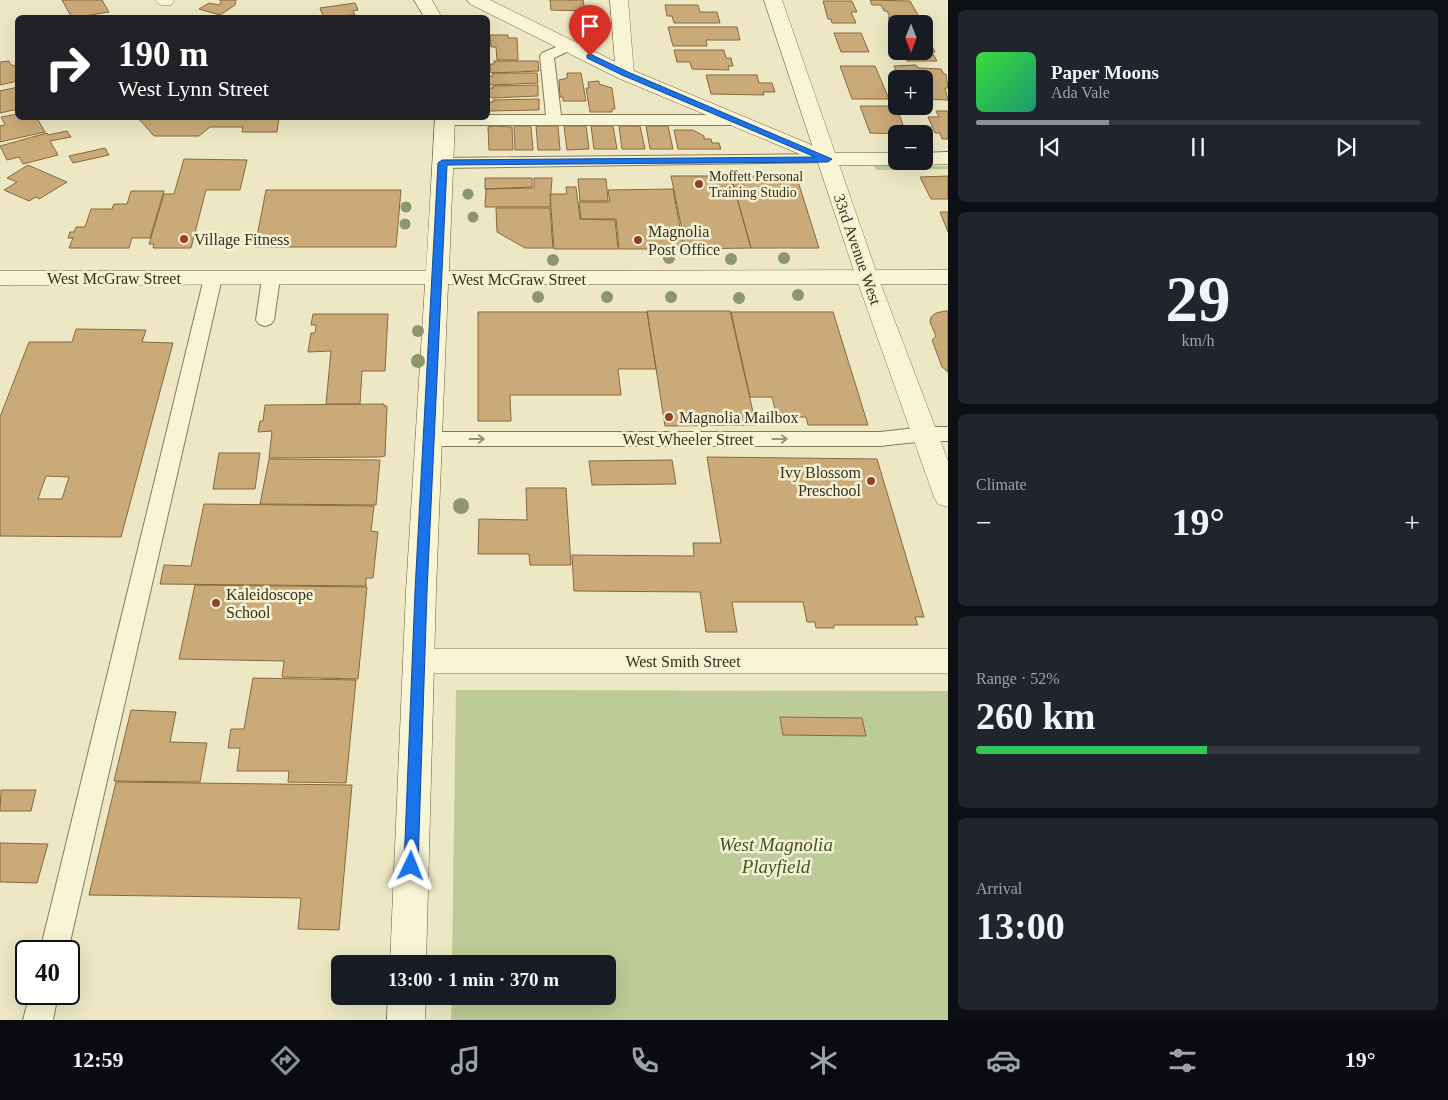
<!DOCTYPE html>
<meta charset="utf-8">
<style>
body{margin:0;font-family:"Times New Roman",serif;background:#20242c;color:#f1f3f6;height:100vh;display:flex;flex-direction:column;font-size:19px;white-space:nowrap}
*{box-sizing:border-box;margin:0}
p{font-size:16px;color:#9ea1a6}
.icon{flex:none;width:28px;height:28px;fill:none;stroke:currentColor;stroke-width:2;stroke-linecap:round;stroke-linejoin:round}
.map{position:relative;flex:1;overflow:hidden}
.side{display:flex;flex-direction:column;gap:10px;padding:10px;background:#0d0f14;width:500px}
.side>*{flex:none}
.top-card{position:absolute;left:15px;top:15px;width:475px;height:105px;border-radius:8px;box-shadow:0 5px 20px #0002;background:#202124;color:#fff;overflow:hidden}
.needle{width:32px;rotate:180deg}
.tools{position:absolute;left:888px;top:15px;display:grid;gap:10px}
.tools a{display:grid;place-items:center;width:45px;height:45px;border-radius:8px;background:#171b24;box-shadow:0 5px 20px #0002;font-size:25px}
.speed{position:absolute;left:15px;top:940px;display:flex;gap:10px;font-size:25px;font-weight:700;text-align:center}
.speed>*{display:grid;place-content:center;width:65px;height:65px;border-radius:50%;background:#171b24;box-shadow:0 5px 20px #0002;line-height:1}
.speed .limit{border:2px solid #111;border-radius:8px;background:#fff;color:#111}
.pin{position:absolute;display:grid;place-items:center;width:42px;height:42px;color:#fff;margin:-51px -21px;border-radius:50% 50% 50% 0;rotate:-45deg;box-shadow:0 0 5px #0007}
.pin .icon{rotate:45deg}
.me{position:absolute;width:55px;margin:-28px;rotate:2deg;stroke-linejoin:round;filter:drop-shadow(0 0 4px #0008)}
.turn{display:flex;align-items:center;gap:18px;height:105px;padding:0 20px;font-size:22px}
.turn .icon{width:65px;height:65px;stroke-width:2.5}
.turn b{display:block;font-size:35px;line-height:42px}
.big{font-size:38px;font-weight:700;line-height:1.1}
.side .widget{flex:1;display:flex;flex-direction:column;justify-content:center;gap:8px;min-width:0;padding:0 18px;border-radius:8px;background:#20242c}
.side .dial{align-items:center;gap:0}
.dial b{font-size:65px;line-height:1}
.song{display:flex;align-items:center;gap:15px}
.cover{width:60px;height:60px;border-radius:8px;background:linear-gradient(135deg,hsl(120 70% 55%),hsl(160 70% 35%))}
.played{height:5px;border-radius:2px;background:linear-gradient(90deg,#8c9099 30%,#363941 30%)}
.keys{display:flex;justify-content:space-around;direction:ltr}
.heat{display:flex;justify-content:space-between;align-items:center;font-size:28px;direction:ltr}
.charge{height:8px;border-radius:4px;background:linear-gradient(90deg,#34c759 52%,#363941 0)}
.trip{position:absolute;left:331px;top:955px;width:285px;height:50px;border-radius:8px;background:#171b24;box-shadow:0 5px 20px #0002;font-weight:700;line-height:50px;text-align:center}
.tab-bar{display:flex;height:80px;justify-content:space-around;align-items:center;background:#090b0e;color:#9ea1a6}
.tab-bar .icon{width:35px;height:35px}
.tab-bar .active{color:#8c9099}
.tab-bar b{font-size:22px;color:#f1f3f6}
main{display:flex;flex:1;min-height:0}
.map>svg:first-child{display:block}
</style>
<main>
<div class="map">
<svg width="948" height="1020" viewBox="0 0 948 1020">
<rect width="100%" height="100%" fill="#ede8c3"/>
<!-- green -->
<path fill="#bccb97" d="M 874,166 L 948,166 L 948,169 L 876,170 Z
M 456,690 L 948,691 L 948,1020 L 451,1020 L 452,996 L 608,996 L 608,964 L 452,964 Z"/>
<!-- building -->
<path fill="#cbaa79" stroke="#866940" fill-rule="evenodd" d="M 62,0 L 102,0 L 109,12 L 72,18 Z
M 219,0 L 236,0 L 235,5 L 220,15 L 199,9 L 209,3 L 219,5 L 222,0 Z
M 550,0 L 583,0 L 585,11 L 551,10 Z
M 870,0 L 910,1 L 923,24 L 896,24 L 896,27 L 892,27 L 888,17 L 890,17 L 887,11 L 884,11 L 881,5 L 872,5 Z
M 823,1 L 852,1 L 857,12 L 851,12 L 856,23 L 832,23 L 831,19 L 828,19 Z
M 355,3 L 358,10 L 353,11 L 355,15 L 349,15 L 350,18 L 323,16 L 320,8 Z
M 665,5 L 698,5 L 700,12 L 717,12 L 720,23 L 674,23 L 672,16 L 667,16 Z
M 668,27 L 737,27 L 740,40 L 706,40 L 707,46 L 673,46 Z
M 834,33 L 861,33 L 869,52 L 841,52 Z
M 490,35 L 508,35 L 508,38 L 517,38 L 518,60 L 497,60 L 496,47 L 491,47 Z
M 924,36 L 926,40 L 929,40 L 935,52 L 932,52 L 937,61 L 907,61 L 902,51 L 924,51 Z
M 674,50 L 724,50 L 726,58 L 731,58 L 733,66 L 728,66 L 729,70 L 692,69 L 690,62 L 677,62 Z
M 9,61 L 11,65 L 18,66 L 18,81 L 0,85 L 0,62 Z
M 494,61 L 538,61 L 539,71 L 491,73 L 490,64 L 494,64 Z
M 916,65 L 918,68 L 941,69 L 944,74 L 946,74 L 948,88 L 945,88 L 948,100 L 926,99 L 924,93 L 924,79 L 899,79 L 894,66 Z
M 840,66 L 875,66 L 889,99 L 852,99 Z
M 493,73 L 537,73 L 538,83 L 490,85 L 488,76 L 493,76 Z
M 567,73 L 581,73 L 586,101 L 563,101 L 563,97 L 560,97 L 559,80 L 567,78 Z
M 706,75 L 757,75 L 759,83 L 772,83 L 775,92 L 763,92 L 764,95 L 711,94 Z
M 599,81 L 599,84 L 612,88 L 615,109 L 612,109 L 612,112 L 590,112 L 586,88 L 589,88 L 588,82 Z
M 538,85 L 538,96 L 493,98 L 488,96 L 488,88 L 493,88 L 493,86 Z
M 18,87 L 18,109 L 0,113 L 0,91 Z
M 539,99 L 539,110 L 489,111 L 488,102 L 493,102 L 493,100 Z
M 860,106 L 896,106 L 905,130 L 900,130 L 901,134 L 870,133 Z
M 936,111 L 948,111 L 948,139 L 942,139 L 940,133 L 935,133 L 928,117 L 939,117 Z
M 18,114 L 18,118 L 37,118 L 45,132 L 0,142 L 0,126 L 5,125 L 1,117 Z
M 138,118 L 283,118 L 279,118 L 277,132 L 242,132 L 243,127 L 210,127 L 199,136 L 154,136 Z
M 493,126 L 512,127 L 513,150 L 489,150 L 488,127 Z
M 514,126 L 531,126 L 533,150 L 515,150 Z
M 536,126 L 558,126 L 560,150 L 538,150 Z
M 564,126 L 586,126 L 589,149 L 567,150 Z
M 591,126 L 613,126 L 617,149 L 594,149 Z
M 619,126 L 640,126 L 645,149 L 622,149 Z
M 646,126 L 668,126 L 673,149 L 650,149 Z
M 674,130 L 693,130 L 704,136 L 704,139 L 711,139 L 712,143 L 719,143 L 721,149 L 678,149 Z
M 67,131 L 71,137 L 50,141 L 58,155 L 23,164 L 19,157 L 7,160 L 0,146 L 47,133 L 48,135 Z
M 105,148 L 109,155 L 73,163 L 69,156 Z
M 184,159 L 247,160 L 240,190 L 206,190 L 191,248 L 153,248 L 154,244 L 149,244 L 164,194 L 174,194 Z
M 28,165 L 67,182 L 39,199 L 36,197 L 29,201 L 4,190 L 17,182 L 7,178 Z
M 796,175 L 819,248 L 751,248 L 731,176 Z
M 671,176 L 731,176 L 751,248 L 686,249 Z
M 948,176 L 948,199 L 931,199 L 920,177 Z
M 485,178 L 532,178 L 532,187 L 485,189 Z
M 534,178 L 552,178 L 550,207 L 485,207 L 486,189 L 534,188 Z
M 578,179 L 606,179 L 608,201 L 580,201 Z
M 566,187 L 576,187 L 580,219 L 615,220 L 618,249 L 554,249 L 550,194 L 567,194 Z
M 673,189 L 684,249 L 619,249 L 616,219 L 581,219 L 579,202 L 610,202 L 608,190 Z
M 266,190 L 401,190 L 396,247 L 255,247 Z
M 131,191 L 164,191 L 150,238 L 132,238 L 129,248 L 69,248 L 73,238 L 68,238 L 70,232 L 74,232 L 76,227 L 85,227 L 91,209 L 112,209 L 114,204 L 127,204 Z
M 496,208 L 550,208 L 553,248 L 525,248 L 497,232 Z
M 940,212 L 948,212 L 948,232 Z
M 647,311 L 730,311 L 756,425 L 665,426 Z
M 945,311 L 948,311 L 948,372 L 942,367 L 932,340 L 936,336 L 930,322 L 931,317 L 936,313 Z
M 478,312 L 647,312 L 656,369 L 618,369 L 621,395 L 510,395 L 511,421 L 478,421 Z
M 731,312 L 833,312 L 868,425 L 808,425 L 806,417 L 777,417 L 772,397 L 750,397 Z
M 313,314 L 388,314 L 385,371 L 362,371 L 360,404 L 326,404 L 331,351 L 308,352 L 311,333 L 315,333 L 316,325 L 311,325 Z
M 76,329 L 146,330 L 142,342 L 173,343 L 121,537 L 0,536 L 0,417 L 29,342 L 72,342 ZM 46,476 L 69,477 L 62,499 L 38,499 Z
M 384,404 L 384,406 L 387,406 L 385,456 L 380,457 L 269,458 L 272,431 L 258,432 L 260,421 L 263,421 L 265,405 Z
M 219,453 L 260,453 L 255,489 L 213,489 Z
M 707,457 L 877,459 L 924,617 L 915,617 L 918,625 L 834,625 L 834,628 L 816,628 L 815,622 L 807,622 L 803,602 L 732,602 L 737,632 L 706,632 L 700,592 L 574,591 L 572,555 L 694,556 L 693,543 L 721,543 Z
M 269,459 L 380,460 L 376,505 L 260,504 Z
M 672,460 L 676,484 L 592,485 L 589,461 Z
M 526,488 L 566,488 L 571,565 L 530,565 L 529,554 L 478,554 L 479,519 L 527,520 Z
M 204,504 L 374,506 L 371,531 L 378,532 L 373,578 L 366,578 L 366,586 L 160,584 L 164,565 L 191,566 Z
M 195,585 L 367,587 L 358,679 L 282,677 L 284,661 L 179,659 Z
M 253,678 L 356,680 L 346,783 L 288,782 L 289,771 L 237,771 L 240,748 L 228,748 L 231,729 L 244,729 Z
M 131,710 L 176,712 L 170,742 L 207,743 L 200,782 L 114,781 Z
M 780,717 L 862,718 L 866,736 L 783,735 Z
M 116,782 L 352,785 L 339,930 L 298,929 L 301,898 L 89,895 Z
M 1,790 L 36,790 L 31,811 L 0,811 Z
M 0,843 L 48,844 L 37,883 L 0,882 Z"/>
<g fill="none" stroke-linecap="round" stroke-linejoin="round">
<defs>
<path id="lane" d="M 568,42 L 575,46 L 573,49 L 554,58 L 561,115 L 734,115 L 739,117 L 742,120 L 739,123 L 734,125 L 445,125 L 440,123 L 437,120 L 439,118 L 488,118 L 488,115 L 546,115 L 540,56 L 542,53 Z
M 828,154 L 834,156 L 836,159 L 834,162 L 442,168 L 436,166 L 434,163 L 436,160 L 442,158 Z
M 213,273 L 219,274 L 222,278 L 68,951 L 40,951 L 204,278 L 207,274 Z
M 271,273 L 277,274 L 280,278 L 274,320 L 271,324 L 265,326 L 259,324 L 256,320 L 262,278 L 265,274 Z
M 925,427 L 948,427 L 948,441 L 925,441 L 880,446 L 428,446 L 421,444 L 418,439 L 421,434 L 428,432 L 880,432 Z
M 30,994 L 58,994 L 53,1020 L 23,1020 Z"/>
<path id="street" d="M 155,0 L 173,0 L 174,1 L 171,5 C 164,6 160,6 155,0 Z
M 610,0 L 628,0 L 634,74 L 632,78 L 625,80 L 618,78 L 616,74 Z
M 764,0 L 782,0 L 878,277 L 948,461 L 948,507 L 938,504 L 934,497 L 856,277 Z
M 418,649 L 948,649 L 948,673 L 418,673 L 407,670 L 403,661 L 407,652 Z"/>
<path id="secondary" d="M 414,0 L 432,0 L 442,18 L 425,18 Z
M 467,0 L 490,0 L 632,70 L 831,153 L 896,153 L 896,161 L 905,161 L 896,165 L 828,165 L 821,163 L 618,78 L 470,4 Z
M 435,118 L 455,118 L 449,271 L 948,270 L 948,284 L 448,284 L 436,591 L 426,964 L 390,964 L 406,591 L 425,284 L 0,285 L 0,271 L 426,271 Z
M 948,152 L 948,164 L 924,165 L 915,161 L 924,161 L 924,153 Z
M 388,996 L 426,996 L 425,1020 L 387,1020 Z"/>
</defs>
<!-- lane casing -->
<use href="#lane" stroke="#877a5a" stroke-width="2"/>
<!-- street casing -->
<use href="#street" stroke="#877a5a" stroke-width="1"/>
<!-- secondary casing -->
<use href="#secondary" stroke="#695b3d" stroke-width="1"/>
<!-- lane -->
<use href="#lane" fill="#f8f4d6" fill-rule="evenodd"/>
<!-- street -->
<use href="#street" fill="#f8f4d6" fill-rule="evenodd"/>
<!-- secondary -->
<use href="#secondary" fill="#f8f4d6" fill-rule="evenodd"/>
</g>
<!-- trees -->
<g fill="#8d976c">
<circle cx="468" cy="194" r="5.5"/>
<circle cx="406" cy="207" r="5.5"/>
<circle cx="473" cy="217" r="5.5"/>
<circle cx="405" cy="224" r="5.5"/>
<circle cx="669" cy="258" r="6"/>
<circle cx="784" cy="258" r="6"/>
<circle cx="731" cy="259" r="6"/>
<circle cx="553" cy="260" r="6"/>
<circle cx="798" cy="295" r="6"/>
<circle cx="538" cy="297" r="6"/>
<circle cx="607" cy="297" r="6"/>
<circle cx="671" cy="297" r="6"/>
<circle cx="739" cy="298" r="6"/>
<circle cx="418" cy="331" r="6"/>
<circle cx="418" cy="361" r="7"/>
<circle cx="461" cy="506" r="8"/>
</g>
<!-- one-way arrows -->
<defs><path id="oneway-shaft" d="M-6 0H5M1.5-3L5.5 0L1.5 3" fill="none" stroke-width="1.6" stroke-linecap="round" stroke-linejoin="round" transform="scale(1.25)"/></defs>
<g stroke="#98927a">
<use href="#oneway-shaft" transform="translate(477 439)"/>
<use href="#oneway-shaft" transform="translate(780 439)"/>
</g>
<!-- route -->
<path fill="#1a73e8" stroke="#114b97" d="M 590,54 L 628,72 L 832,159 L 828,162 L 447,165 L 427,591 L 418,866 L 416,871 L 411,873 L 406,871 L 404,866 L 415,591 L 438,163 L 442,160 L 815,157 L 622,75 L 587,58 L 587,55 Z"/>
<!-- markers -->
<g fill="#963d2b" stroke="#f5f1d3" stroke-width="2">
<circle cx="699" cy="184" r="5"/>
<circle cx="184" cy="239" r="5"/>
<circle cx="638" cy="240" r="5"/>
<circle cx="669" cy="417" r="5"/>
<circle cx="871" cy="481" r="5"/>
<circle cx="216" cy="603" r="5"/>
</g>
<g text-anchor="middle" stroke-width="5" stroke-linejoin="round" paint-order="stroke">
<!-- far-poi labels -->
<g font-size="14" fill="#372f1e" stroke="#f5f1d3" text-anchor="start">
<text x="709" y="181">Moffett Personal<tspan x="709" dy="16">Training Studio</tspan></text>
</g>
<!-- poi labels -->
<g font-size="16" fill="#372f1e" stroke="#f5f1d3" text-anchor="start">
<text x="648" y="237">Magnolia<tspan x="648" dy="18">Post Office</tspan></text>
<text x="194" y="245">Village Fitness</text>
<text x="679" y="423">Magnolia Mailbox</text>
<text x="861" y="478" text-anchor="end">Ivy Blossom<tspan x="861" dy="18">Preschool</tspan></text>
<text x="226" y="600">Kaleidoscope<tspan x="226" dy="18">School</tspan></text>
</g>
<!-- street labels -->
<g font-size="16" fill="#372f1e" stroke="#f5f1d3">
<text transform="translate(858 249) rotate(71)" y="6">33rd Avenue West</text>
<text x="114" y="284">West McGraw Street</text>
<text x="519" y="285">West McGraw Street</text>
<text x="688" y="445">West Wheeler Street</text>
<text x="683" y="667">West Smith Street</text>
</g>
<!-- near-park labels -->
<g font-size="19" font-style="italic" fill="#3f5425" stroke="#f5f1d3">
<text x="776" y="851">West Magnolia<tspan x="776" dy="22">Playfield</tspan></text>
</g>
</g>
</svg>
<div class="tools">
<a><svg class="needle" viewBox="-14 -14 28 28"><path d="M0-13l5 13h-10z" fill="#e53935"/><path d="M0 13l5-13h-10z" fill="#9ea1a6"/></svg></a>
<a>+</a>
<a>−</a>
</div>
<div class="speed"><div class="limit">40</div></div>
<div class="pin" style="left:590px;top:56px;background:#d93025"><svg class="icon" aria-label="arrive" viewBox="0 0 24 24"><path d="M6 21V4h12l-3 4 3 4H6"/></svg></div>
<svg class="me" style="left:411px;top:866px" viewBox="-20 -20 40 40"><path d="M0-17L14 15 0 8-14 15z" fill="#1a73e8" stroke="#fff" stroke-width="4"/></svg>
<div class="trip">13:00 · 1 min · 370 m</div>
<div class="top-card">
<div class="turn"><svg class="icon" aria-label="right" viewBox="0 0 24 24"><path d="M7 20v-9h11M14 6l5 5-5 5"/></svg><div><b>190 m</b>West Lynn Street</div></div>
</div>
</div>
<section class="side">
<div class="widget">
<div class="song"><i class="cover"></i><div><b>Paper Moons</b><p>Ada Vale</p></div></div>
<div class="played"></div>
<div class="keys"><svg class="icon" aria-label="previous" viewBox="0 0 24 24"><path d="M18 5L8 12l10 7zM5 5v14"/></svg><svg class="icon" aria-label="pause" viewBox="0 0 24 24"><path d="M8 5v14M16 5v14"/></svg><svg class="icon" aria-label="next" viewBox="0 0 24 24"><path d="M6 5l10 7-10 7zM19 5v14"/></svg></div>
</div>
<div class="widget dial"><b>29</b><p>km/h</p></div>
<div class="widget"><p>Climate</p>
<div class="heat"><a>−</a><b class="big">19°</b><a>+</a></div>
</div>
<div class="widget"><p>Range · 52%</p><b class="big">260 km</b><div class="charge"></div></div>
<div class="widget"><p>Arrival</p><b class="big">13:00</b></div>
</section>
</main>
<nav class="tab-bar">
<b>12:59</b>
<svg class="icon active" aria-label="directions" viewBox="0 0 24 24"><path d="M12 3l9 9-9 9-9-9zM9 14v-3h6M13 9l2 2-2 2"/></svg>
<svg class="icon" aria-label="music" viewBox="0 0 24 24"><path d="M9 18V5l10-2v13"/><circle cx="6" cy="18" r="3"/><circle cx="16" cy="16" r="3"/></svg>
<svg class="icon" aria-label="phone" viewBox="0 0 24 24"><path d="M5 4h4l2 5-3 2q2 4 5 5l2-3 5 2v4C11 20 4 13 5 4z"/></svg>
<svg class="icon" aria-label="climate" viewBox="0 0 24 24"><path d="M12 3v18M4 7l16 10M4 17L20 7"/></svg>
<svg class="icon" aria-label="car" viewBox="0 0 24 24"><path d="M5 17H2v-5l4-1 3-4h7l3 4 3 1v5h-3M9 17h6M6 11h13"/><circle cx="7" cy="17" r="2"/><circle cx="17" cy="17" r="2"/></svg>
<svg class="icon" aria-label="filters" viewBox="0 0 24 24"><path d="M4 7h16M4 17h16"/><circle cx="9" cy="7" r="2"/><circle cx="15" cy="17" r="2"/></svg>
<b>19°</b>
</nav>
